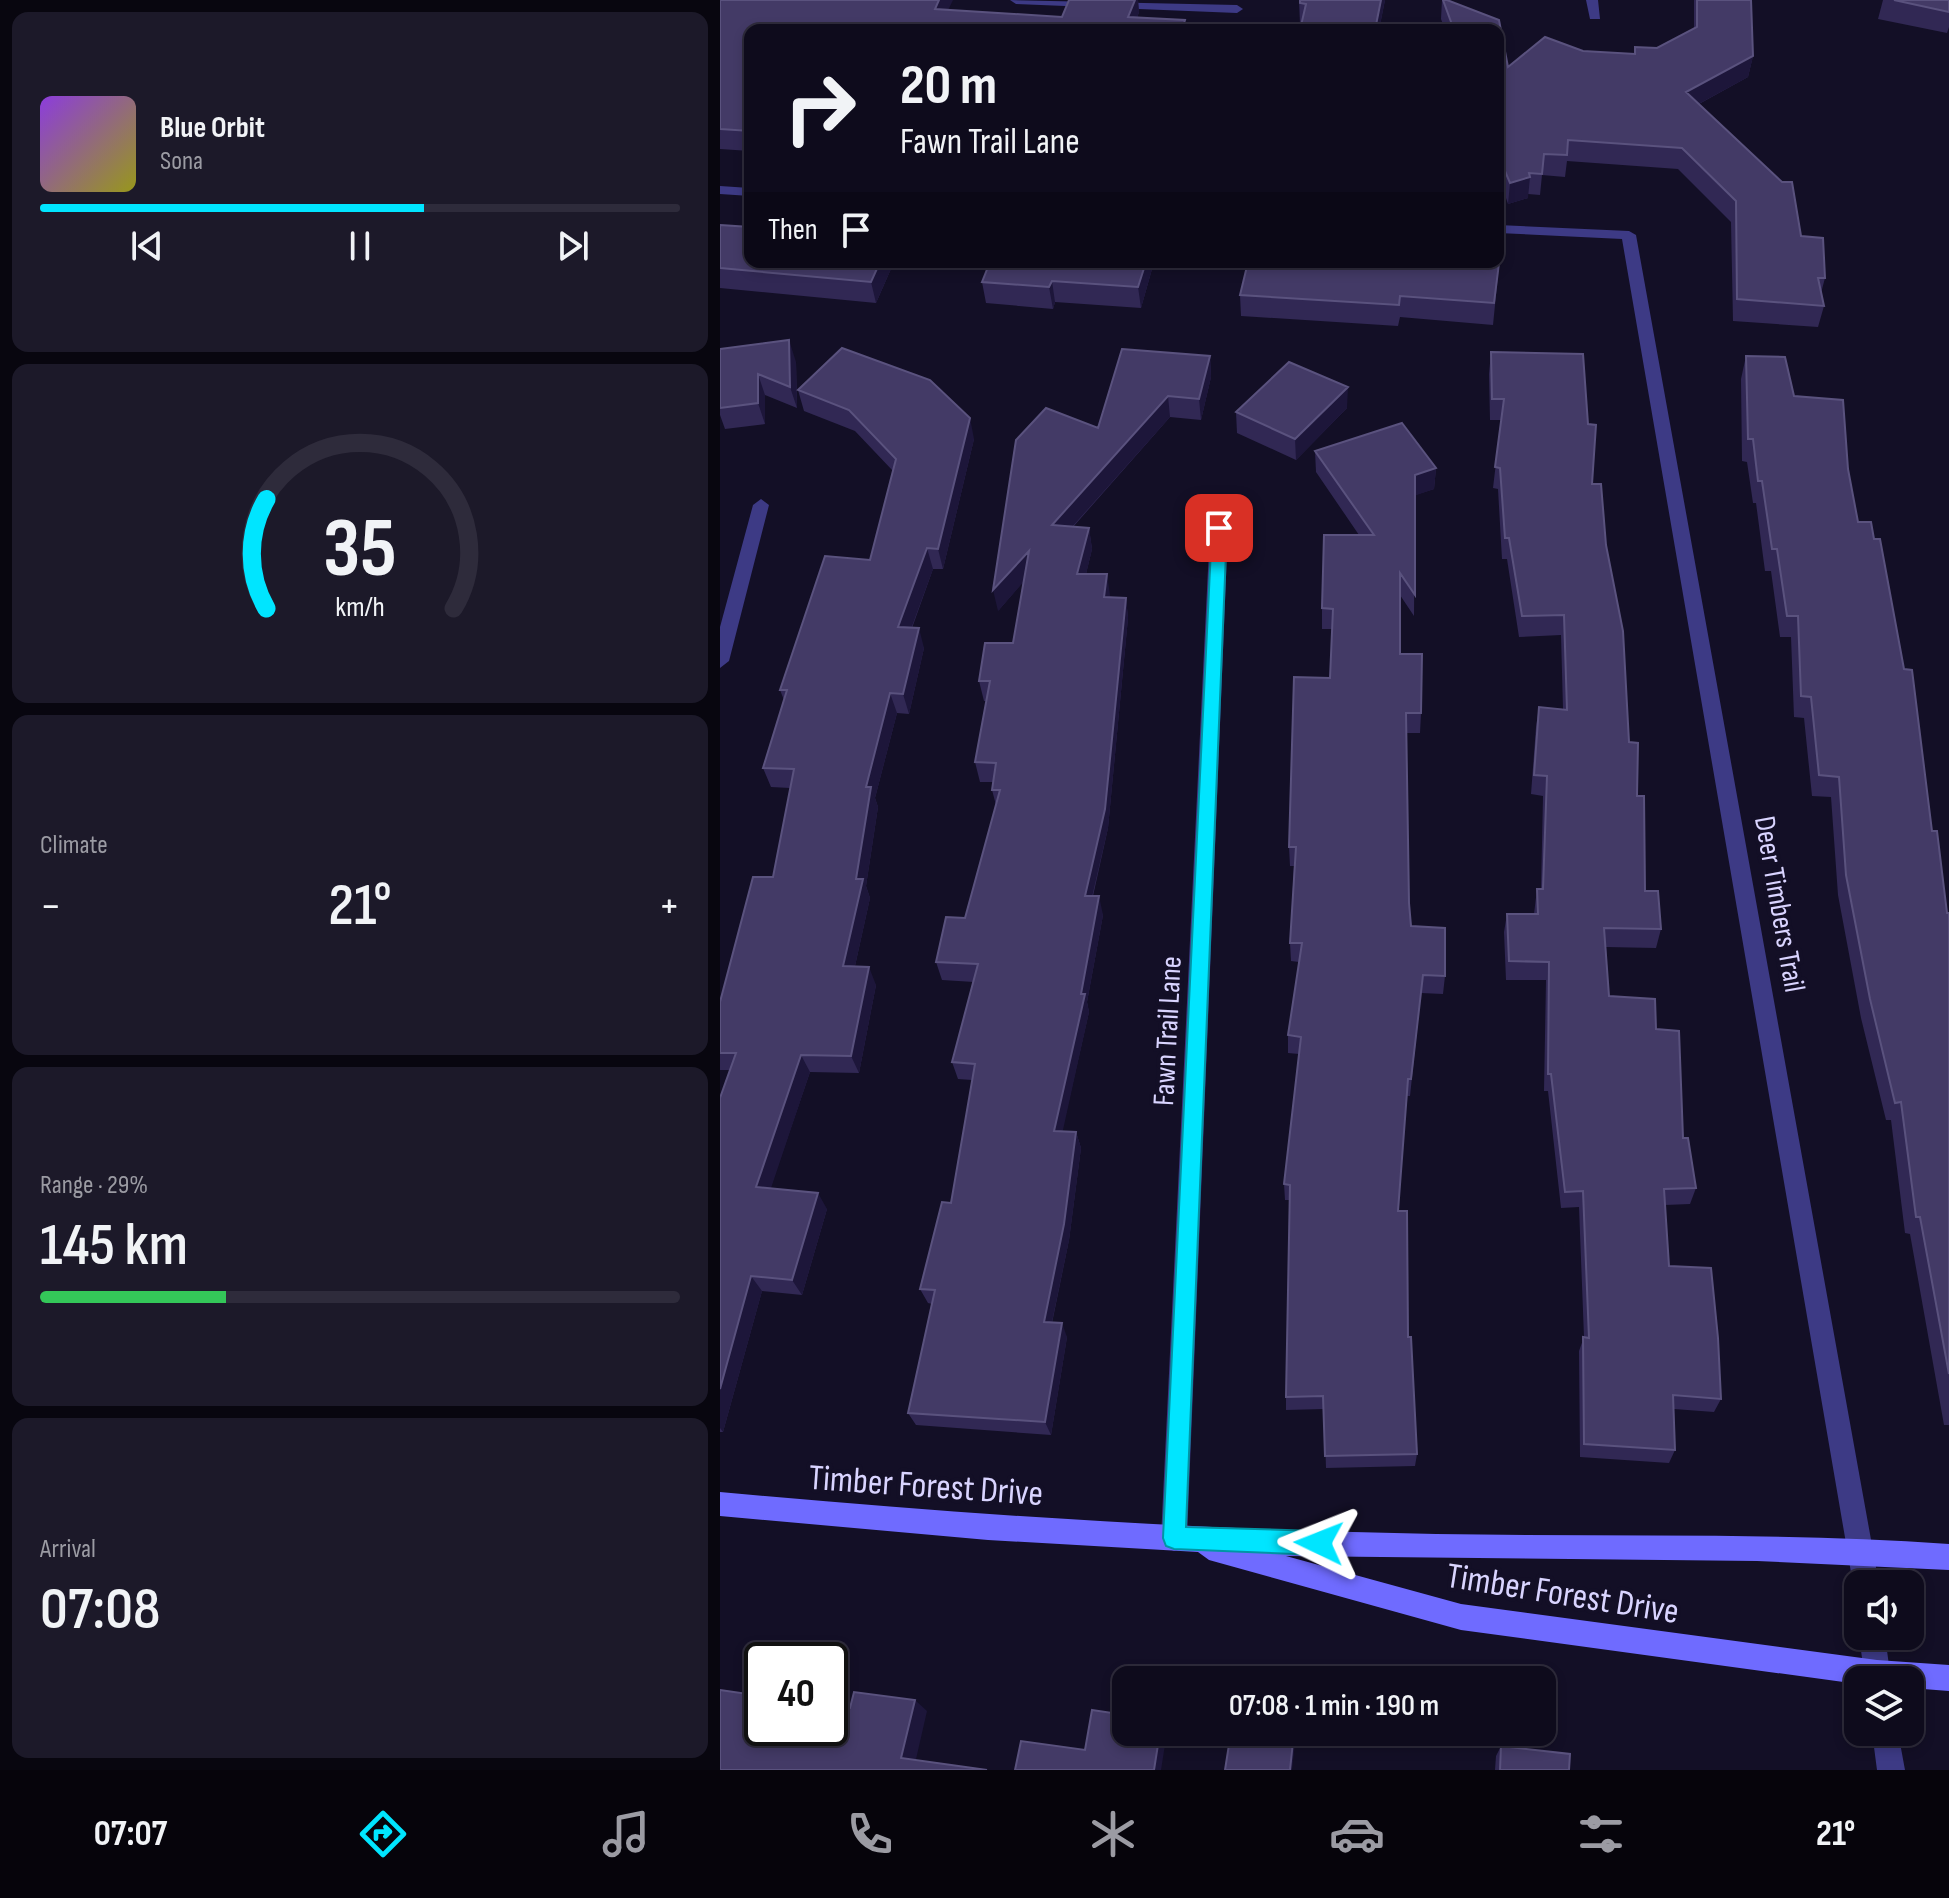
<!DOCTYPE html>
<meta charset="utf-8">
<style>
body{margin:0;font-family:"Sofia Sans Condensed",sans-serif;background:#1c1929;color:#f1f3f6;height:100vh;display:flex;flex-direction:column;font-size:30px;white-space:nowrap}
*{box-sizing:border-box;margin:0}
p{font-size:26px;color:#9b9ba3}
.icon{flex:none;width:44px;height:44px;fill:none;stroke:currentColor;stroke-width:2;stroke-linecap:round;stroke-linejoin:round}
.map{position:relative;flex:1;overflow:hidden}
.side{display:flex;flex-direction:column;gap:12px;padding:12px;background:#08060f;width:720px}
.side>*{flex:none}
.guide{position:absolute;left:24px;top:24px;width:760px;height:244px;border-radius:16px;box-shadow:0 4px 12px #0003,0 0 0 2px #2e2b3b;background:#0e0b1c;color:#f1f3f6;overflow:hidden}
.buttons{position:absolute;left:1124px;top:1570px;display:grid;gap:16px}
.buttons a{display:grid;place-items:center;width:80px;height:80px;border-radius:16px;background:#0e0b1c;box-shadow:0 4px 12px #0003,0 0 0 2px #2e2b3b;font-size:40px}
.speed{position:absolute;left:24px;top:1642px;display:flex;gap:16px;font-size:40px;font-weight:700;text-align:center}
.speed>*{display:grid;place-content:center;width:104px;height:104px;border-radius:50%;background:#0e0b1c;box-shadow:0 4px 12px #0003,0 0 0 2px #2e2b3b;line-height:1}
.speed .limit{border:4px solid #111;border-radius:12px;background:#fff;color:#111}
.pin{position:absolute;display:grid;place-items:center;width:68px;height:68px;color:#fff;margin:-34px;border-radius:16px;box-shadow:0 4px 12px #0006}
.me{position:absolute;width:88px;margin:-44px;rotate:272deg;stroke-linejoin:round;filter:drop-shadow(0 0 6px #0008)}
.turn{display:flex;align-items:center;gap:28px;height:168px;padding:0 24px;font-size:36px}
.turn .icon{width:104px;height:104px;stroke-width:2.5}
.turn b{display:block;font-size:56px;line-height:68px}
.then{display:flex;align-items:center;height:76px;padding:0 24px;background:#0003;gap:16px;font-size:30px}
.big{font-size:60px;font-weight:600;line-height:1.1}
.side .tile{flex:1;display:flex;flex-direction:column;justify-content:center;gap:12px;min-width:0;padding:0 28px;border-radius:16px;background:#1c1929}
.side .dial{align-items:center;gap:0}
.dial svg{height:208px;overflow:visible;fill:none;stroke:#2e2b3b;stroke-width:7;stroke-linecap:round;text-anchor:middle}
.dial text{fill:#f1f3f6;stroke:none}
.song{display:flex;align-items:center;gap:24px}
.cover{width:96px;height:96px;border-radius:12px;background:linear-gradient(135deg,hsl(270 70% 55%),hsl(60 70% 35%))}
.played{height:8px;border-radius:4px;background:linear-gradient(90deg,#00e5ff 60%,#2e2b3b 60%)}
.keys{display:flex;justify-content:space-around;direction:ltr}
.heat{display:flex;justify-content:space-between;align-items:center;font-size:44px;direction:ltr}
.charge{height:12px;border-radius:6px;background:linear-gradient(90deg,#34c759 29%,#2e2b3b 0)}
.trip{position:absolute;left:392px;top:1666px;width:444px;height:80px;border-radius:16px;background:#0e0b1c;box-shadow:0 4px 12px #0003,0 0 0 2px #2e2b3b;font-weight:600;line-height:80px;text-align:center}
.dock{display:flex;height:128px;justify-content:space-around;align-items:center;background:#06040b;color:#9b9ba3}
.dock .icon{width:56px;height:56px}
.dock .on{color:#00e5ff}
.dock b{font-size:36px;color:#f1f3f6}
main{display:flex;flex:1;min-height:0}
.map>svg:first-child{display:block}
</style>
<main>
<section class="side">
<div class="tile">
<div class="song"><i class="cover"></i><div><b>Blue Orbit</b><p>Sona</p></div></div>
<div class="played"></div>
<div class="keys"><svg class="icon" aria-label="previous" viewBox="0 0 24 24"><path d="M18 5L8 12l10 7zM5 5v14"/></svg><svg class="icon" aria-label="pause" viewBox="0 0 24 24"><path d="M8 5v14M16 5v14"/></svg><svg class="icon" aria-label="next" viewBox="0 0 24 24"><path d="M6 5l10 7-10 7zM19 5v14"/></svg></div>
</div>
<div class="tile dial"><svg viewBox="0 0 100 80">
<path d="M14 69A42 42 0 1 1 86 69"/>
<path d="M14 69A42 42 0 0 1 14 27" stroke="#00e5ff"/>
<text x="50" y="56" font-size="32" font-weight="700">35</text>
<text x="50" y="72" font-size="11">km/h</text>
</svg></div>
<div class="tile"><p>Climate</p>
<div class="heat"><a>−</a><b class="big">21°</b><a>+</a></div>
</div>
<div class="tile"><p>Range · 29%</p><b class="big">145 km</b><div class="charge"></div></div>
<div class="tile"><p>Arrival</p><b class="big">07:08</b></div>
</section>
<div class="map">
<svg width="1229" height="1770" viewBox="0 0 1229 1770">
<rect width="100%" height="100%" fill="#130f26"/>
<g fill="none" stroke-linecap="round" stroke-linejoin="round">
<!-- street -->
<path fill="#3d3a85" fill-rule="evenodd" d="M 290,0 L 517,5 L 523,9 L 517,13 L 296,4 Z
M 866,0 L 878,0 L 880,19 L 870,19 Z
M 0,186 L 30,188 L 30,196 L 0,194 Z
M 778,225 L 909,231 L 916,235 L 1159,1584 L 1138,1584 L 1138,1593 L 1133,1584 L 902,239 L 778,233 Z
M 41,499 L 49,505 L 9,661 L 0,668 L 0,627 L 33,505 Z
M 499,522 L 508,528 L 467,1538 L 463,1547 L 454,1551 L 445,1547 L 441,1538 L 490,528 Z
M 1139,1636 L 1165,1636 L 1171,1680 L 1145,1680 Z
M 1152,1732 L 1178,1732 L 1185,1770 L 1157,1770 Z"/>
<!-- secondary -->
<path fill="#6f6bff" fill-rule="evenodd" d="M 0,1492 C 238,1514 477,1530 716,1534 C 887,1537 1058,1532 1229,1544 L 1229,1570 L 1037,1561 L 566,1556 L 741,1604 L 1157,1660 L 1229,1665 L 1229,1691 L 1190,1688 L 1190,1680 L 1138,1680 L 1138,1684 L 741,1630 L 489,1560 L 478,1552 L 268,1540 L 0,1516 Z"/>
</g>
<!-- wall -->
<path fill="#312854" d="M 0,0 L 228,10 L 342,17 L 349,0 L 418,0 L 419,12 L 417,18 L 30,30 L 30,151 L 0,149 Z
M 579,0 L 665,0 L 659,30 L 580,30 L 581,24 L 580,24 Z
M 722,0 L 727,0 L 779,20 L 788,67 L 825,37 L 863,51 L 914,54 L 915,47 L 937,48 L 974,29 L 974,0 L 1031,0 L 1033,56 L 1028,77 L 979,104 L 1062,182 L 1072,182 L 1081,236 L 1103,238 L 1105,278 L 1101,293 L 1104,306 L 1098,327 L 1013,321 L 1011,222 L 958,169 L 847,161 L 845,177 L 822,175 L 820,195 L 808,194 L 808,198 L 788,204 L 784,192 L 778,192 L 778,30 L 725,30 L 721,19 Z
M 1163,0 L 1229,0 L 1229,27 L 1227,33 L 1158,19 Z
M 0,225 L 30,262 L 174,262 L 156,303 L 0,288 Z
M 780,255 L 773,325 L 680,317 L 678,326 L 521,316 L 520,295 Z
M 270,262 L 434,262 L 421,308 L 335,302 L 333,309 L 266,303 L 262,282 Z
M 0,349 L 76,362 L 77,408 L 45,395 L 45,424 L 5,429 L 0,415 Z
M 771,352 L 872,484 L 886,545 L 909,742 L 917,796 L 925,891 L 941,929 L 936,948 L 886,947 L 889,996 L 936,1029 L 976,1188 L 970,1204 L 945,1205 L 949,1266 L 1001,1399 L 994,1412 L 954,1409 L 955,1450 L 949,1463 L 860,1457 L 859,1351 L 864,1337 L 859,1207 L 841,1208 L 828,1091 L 824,1091 L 826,980 L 786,980 L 784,932 L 787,914 L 814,914 L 817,889 L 821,889 L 823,796 L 811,794 L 816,727 L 819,707 L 843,709 L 841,635 L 799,637 L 787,559 L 782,559 L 778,489 L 773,488 L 781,420 L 770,420 L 769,374 Z
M 490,356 L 491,377 L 481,420 L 450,417 L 353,527 L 369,528 L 372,549 L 366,574 L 387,574 L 389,597 L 406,598 L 408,618 L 388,828 L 373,896 L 383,915 L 367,1002 L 369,1012 L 342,1131 L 356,1132 L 361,1148 L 349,1240 L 332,1323 L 347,1337 L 331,1435 L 196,1425 L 188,1413 L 212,1304 L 208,1303 L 200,1289 L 231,1203 L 252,1080 L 238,1079 L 232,1062 L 254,982 L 222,980 L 216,962 L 245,918 L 276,805 L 272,790 L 273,782 L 260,782 L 255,762 L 266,701 L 264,701 L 259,681 L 293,643 L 303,582 L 278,611 L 378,428 Z
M 1026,356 L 1074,396 L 1128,469 L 1138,522 L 1212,831 L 1227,913 L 1229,913 L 1229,1425 L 1224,1425 L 1190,1234 L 1185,1233 L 1171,1120 L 1166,1120 L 1141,1018 L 1118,895 L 1111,797 L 1092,796 L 1084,718 L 1074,717 L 1071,637 L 1060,637 L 1051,571 L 1045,571 L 1036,503 L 1033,503 L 1027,462 L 1022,461 L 1021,379 Z
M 78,390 L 254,439 L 223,569 L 213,569 L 192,628 L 204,648 L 189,714 L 177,713 L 155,798 L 158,807 L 146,886 L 150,898 L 135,966 L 156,985 L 139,1073 L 90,1072 L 50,1189 L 107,1209 L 82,1295 L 42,1291 L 3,1432 L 0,1432 L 0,1098 L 10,1070 L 0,1070 L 0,1002 L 53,877 L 70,788 L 51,787 L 43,768 L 64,700 L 60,690 L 150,560 L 173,471 L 135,431 L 84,411 Z
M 627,408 L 576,460 L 517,433 L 516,412 Z
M 595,451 L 716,468 L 714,489 L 695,495 L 694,616 L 680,595 L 680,654 L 701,713 L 700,733 L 686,733 L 689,903 L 691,926 L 725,976 L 723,994 L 701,993 L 690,1096 L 686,1096 L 678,1211 L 697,1454 L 695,1466 L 606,1468 L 604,1409 L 566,1410 L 566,1397 L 570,1200 L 565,1200 L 564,1184 L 579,1054 L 568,1053 L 568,1035 L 579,962 L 571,961 L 570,943 L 574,866 L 570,866 L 569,847 L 610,678 L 612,629 L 602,629 L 602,608 L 639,535 L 596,472 Z
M 781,1746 L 849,1770 L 775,1770 L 776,1756 Z"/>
<!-- shaded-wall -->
<path fill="#1d163a" d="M 219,0 L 233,0 L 219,29 L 215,9 Z
M 415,0 L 418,0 L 419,12 L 413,30 L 408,17 Z
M 661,0 L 665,0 L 659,30 L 655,30 Z
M 1033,56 L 1028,77 L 962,113 L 966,92 Z
M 810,177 L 808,198 L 788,204 L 790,183 Z
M 160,262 L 174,262 L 156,303 L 151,282 Z
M 426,262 L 434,262 L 421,308 L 418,287 Z
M 332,281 L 335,302 L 333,309 L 329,287 Z
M 69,340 L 76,362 L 77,408 L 70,387 Z
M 490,356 L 491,377 L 481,420 L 479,399 Z
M 38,374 L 45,395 L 45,424 L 38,403 Z
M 628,387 L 627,408 L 576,460 L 575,439 Z
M 448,396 L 450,417 L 335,546 L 332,525 Z
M 250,418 L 254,439 L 223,569 L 218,549 Z
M 716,468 L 714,489 L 694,496 L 695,475 Z
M 369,528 L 372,549 L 361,595 L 357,574 Z
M 207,548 L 213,569 L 184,648 L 178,627 Z
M 309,551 L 313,571 L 278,611 L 273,590 Z
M 387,574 L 390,595 L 387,618 L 384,597 Z
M 406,598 L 408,618 L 388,828 L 368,914 L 365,896 Z
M 199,628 L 204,648 L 189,714 L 183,694 Z
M 170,693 L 177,713 L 155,798 L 158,807 L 146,886 L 150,898 L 131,984 L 123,966 L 136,879 L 146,787 Z
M 379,896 L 383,915 L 367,1002 L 369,1012 L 339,1148 L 334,1131 L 361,994 Z
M 149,967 L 156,985 L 139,1073 L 131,1056 Z
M 81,1055 L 90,1072 L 46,1203 L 36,1187 Z
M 356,1132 L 361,1148 L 349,1240 L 329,1336 L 324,1322 Z
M 98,1193 L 107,1209 L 82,1295 L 72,1280 Z
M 31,1276 L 42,1291 L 3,1432 L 0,1428 L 0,1389 Z
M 342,1323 L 347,1337 L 331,1435 L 325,1422 Z
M 195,1700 L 207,1711 L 194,1768 L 181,1758 Z
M 440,1732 L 447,1732 L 441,1770 L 434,1770 Z
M 574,1732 L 576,1732 L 576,1735 L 572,1770 L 570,1770 Z"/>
<!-- building -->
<path fill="#433a66" stroke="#5a527e" stroke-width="2" d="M 0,0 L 219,0 L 215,9 L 342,17 L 349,0 L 415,0 L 408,17 L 465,20 L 462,30 L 30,30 L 30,131 L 0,129 Z
M 580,0 L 661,0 L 655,30 L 580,30 L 586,4 L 580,3 Z
M 723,0 L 727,0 L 779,20 L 788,67 L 825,37 L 863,51 L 915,54 L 915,47 L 937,48 L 977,27 L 977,0 L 1031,0 L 1033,56 L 966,92 L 1062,182 L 1072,182 L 1081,236 L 1103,238 L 1105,278 L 1098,278 L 1104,306 L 1017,299 L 1016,201 L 962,148 L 848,140 L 847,155 L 824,154 L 822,174 L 809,173 L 810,177 L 790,183 L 785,171 L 778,171 L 778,30 L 734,30 Z
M 1174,0 L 1229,0 L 1229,12 Z
M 0,225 L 30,227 L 30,262 L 160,262 L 151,282 L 0,268 Z
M 778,255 L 780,255 L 774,303 L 680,296 L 679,305 L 520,295 L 528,262 L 778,262 Z
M 270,262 L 426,262 L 418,287 L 332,281 L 329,287 L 262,282 Z
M 69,340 L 70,387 L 38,374 L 38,403 L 0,408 L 0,349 Z
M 122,348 L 210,380 L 250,418 L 218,549 L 207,548 L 178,627 L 199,628 L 183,694 L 170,693 L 146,787 L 151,787 L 136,879 L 143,879 L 123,966 L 149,967 L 131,1056 L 81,1055 L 36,1187 L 98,1193 L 72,1280 L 31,1276 L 0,1389 L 0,1098 L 16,1053 L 0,1053 L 0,1002 L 33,877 L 53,877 L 74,769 L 43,768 L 67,690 L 60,690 L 105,556 L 150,560 L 176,459 L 129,410 L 78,390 Z
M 402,349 L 490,356 L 479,399 L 448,396 L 332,525 L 369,528 L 357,574 L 387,574 L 384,597 L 406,598 L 385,809 L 365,896 L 379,896 L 361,994 L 365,994 L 334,1131 L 356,1132 L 344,1224 L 324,1322 L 342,1323 L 325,1422 L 188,1413 L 215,1290 L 200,1289 L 222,1202 L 231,1203 L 255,1064 L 232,1062 L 258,964 L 216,962 L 226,917 L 245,918 L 280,790 L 272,790 L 276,763 L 255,762 L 270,681 L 259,681 L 265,643 L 293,643 L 309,551 L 273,590 L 296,440 L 326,408 L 378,428 Z
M 771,352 L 863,354 L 868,424 L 876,425 L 872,484 L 881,484 L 886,545 L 903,631 L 909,742 L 918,743 L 917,796 L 924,796 L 925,891 L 938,891 L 941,929 L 884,928 L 889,996 L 935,999 L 936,1029 L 959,1031 L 963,1138 L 968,1138 L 976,1188 L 944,1189 L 949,1266 L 991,1268 L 998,1338 L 1001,1399 L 953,1395 L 955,1450 L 864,1444 L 863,1337 L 869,1338 L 863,1191 L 845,1192 L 831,1074 L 828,1074 L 829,962 L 789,961 L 787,914 L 818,914 L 817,889 L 823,889 L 827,776 L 814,775 L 819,707 L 847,710 L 844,615 L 802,616 L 789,538 L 785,538 L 780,468 L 775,467 L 784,399 L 772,399 Z
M 1026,356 L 1065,357 L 1074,396 L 1123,400 L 1128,469 L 1138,522 L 1151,522 L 1154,539 L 1160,539 L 1184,669 L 1192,670 L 1212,831 L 1217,831 L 1227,913 L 1229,913 L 1229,1374 L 1200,1217 L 1196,1217 L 1181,1102 L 1175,1103 L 1150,999 L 1126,875 L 1119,777 L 1099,775 L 1091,697 L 1081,696 L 1078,616 L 1067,616 L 1057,549 L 1052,549 L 1042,481 L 1038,481 L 1033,439 L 1028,439 Z
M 569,362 L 628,387 L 575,439 L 516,412 Z
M 682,423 L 716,468 L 695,475 L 695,595 L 680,573 L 680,654 L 702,654 L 701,713 L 686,713 L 689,903 L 691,926 L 725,928 L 725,976 L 703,975 L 691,1079 L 688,1079 L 678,1211 L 687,1211 L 688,1337 L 691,1337 L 697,1454 L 605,1456 L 603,1396 L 566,1397 L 570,1185 L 564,1184 L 581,1037 L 568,1035 L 582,943 L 570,943 L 576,847 L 569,847 L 574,677 L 610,678 L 613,609 L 602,608 L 604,535 L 654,535 L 595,451 Z
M 0,1690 L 42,1696 L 42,1728 L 110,1728 L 110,1705 L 130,1708 L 134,1692 L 195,1700 L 181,1758 L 267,1770 L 0,1770 Z
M 372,1710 L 406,1715 L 406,1732 L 440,1732 L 434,1770 L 295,1770 L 301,1741 L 365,1750 Z
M 511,1732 L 574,1732 L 570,1770 L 505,1770 Z
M 781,1746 L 850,1754 L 849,1770 L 780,1770 Z"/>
<!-- route -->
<path fill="#00e5ff" stroke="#0095a6" stroke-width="2" d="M 499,522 L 507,528 L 466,1527 L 599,1531 L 607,1535 L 611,1543 L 607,1551 L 599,1555 L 454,1549 L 446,1546 L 443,1538 L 492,528 Z"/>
<g text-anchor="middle" stroke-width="8" stroke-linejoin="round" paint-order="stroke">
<!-- street labels -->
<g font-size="30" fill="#d9d4ff" stroke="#130f26">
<text transform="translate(1060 904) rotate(80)" y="10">Deer Timbers Trail</text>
<text transform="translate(447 1031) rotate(-87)" y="10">Fawn Trail Lane</text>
</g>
<!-- near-street labels -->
<g font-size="36" fill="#d9d4ff" stroke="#130f26">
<text transform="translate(206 1484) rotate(4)" y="13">Timber Forest Drive</text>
<text transform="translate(843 1592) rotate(9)" y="13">Timber Forest Drive</text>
</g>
</g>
</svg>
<div class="buttons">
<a><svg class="icon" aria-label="sound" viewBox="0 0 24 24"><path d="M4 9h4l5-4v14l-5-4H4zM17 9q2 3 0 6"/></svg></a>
<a><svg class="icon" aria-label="layers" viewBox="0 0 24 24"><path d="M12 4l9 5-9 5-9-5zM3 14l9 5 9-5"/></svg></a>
</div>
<div class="speed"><div class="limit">40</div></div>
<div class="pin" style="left:499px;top:528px;background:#d93025"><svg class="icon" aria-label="arrive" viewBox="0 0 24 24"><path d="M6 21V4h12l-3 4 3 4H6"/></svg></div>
<svg class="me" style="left:599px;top:1543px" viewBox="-20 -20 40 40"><path d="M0-17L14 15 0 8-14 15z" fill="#00e5ff" stroke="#fff" stroke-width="4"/></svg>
<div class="trip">07:08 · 1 min · 190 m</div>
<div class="guide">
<div class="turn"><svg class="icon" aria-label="right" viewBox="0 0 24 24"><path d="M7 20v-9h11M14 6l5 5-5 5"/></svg><div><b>20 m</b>Fawn Trail Lane</div></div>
<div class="then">Then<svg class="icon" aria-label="arrive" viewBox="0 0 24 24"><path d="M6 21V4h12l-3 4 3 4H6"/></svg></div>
</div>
</div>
</main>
<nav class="dock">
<b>07:07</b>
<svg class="icon on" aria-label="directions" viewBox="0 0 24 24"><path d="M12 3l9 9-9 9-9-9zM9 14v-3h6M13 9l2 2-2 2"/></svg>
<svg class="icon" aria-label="music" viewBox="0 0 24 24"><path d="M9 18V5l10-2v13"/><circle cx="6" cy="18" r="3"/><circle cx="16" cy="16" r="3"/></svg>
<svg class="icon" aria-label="phone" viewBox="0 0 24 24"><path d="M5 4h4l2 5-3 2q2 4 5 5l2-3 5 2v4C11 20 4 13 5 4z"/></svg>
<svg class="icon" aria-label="climate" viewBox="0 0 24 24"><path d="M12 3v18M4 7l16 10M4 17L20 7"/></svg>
<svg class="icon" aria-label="car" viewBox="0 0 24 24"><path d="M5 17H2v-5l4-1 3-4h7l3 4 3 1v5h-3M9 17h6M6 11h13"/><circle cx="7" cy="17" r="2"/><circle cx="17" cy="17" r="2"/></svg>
<svg class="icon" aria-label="filters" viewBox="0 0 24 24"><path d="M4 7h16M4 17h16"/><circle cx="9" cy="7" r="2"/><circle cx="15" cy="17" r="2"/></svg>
<b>21°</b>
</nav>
